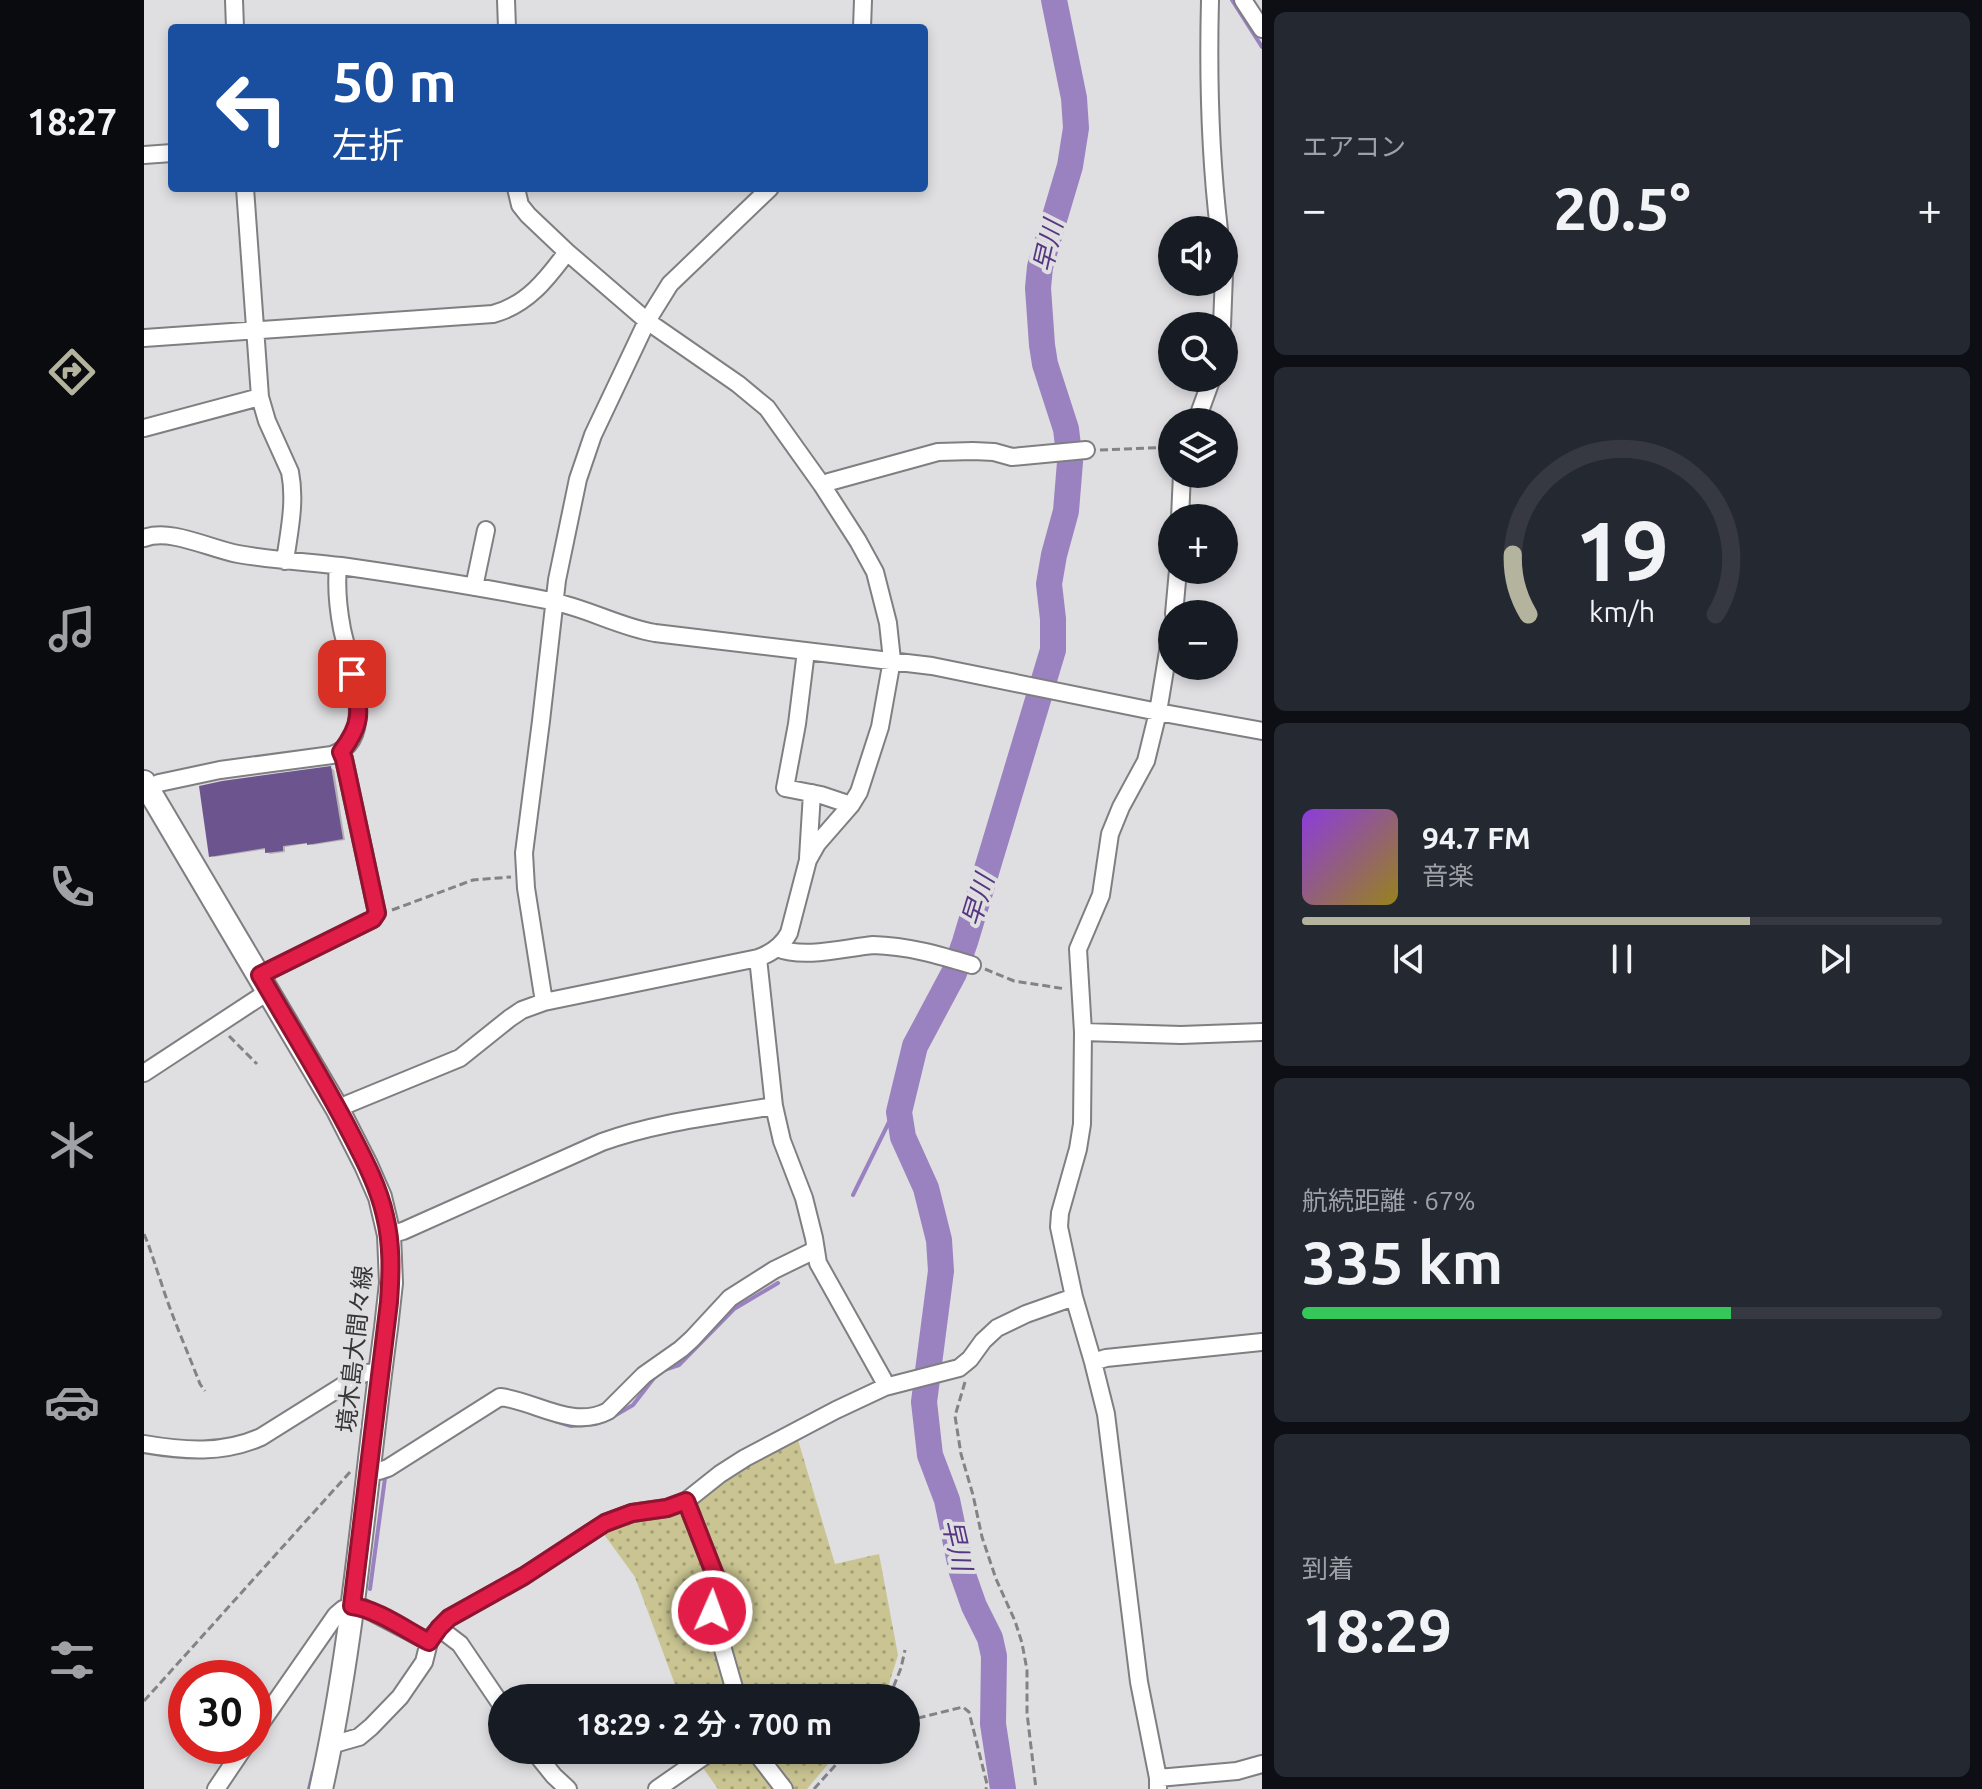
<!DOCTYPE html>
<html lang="ja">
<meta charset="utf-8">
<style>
body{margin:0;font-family:Ubuntu,"Noto Sans JP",sans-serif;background:#242831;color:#f1f3f6;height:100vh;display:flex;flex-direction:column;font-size:30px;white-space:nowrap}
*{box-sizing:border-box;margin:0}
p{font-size:26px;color:#9ea1a6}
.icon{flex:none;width:44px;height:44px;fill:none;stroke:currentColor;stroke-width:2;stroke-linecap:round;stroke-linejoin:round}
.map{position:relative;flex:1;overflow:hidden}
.sheet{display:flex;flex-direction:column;gap:12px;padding:12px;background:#0d0f14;width:720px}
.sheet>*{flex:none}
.guide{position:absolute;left:24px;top:24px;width:760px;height:168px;border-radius:8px;box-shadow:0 4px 12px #0003;background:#1a4fa0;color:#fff;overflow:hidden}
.tools{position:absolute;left:1014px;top:216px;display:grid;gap:16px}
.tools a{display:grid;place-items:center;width:80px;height:80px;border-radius:50%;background:#171b24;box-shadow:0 4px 12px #0003;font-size:40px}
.speed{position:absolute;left:24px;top:1660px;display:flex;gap:16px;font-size:40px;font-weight:700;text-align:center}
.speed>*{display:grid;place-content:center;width:104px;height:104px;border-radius:50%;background:#171b24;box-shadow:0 4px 12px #0003;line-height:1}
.speed .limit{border:12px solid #d22;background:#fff;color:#111}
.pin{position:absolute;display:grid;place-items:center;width:68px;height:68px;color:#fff;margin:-34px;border-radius:16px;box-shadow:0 4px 12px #0006}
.me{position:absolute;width:88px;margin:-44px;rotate:2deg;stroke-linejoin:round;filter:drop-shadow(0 0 6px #0008)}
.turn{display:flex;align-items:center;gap:28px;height:168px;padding:0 32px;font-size:36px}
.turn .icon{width:104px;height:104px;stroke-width:2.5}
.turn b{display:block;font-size:56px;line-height:68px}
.big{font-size:60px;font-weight:600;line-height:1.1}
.sheet .tile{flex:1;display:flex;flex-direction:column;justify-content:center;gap:12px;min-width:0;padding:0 28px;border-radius:12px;background:#242831}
.sheet .dial{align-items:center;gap:0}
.dial svg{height:208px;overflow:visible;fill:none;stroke:#363941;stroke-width:7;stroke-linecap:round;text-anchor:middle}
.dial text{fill:#f1f3f6;stroke:none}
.song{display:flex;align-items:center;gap:24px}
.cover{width:96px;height:96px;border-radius:12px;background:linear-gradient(135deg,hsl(270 70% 55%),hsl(50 70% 35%))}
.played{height:8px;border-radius:4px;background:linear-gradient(90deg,#b4b39d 70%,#363941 70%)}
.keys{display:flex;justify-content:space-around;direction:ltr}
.heat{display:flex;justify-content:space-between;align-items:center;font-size:44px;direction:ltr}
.charge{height:12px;border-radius:6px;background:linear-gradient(90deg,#34c759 67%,#363941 0)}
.trip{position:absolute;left:344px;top:1684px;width:432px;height:80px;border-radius:40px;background:#171b24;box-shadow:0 4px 12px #0003;font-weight:600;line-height:80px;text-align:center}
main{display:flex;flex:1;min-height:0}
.tabs{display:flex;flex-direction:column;width:144px;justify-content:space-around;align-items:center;background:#090b0e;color:#9ea1a6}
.tabs .icon{width:56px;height:56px}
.tabs .current{color:#b4b39d}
.tabs b{font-size:36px;color:#f1f3f6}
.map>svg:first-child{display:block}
</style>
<main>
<nav class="tabs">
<b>18:27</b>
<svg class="icon current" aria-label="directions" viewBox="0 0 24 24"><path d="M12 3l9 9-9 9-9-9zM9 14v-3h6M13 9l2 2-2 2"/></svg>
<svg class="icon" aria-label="music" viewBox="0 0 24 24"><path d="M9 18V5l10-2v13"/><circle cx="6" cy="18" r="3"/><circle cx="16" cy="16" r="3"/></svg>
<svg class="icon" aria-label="phone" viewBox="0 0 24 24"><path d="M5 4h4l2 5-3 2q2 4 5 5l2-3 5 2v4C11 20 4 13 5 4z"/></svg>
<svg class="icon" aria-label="climate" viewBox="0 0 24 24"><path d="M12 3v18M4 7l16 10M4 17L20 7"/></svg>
<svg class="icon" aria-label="car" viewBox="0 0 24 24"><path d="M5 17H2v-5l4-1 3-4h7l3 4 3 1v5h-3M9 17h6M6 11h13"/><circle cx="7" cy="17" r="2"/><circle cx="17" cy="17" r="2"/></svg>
<svg class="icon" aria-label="filters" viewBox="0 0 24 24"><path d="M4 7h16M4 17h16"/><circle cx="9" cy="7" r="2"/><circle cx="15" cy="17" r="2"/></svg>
</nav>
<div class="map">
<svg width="1118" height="1789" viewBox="0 0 1118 1789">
<defs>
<pattern id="park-dots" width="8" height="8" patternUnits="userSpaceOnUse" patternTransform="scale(2)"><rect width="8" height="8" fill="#c9c491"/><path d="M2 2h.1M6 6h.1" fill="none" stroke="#a4a077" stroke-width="1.8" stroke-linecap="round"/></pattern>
</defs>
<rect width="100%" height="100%" fill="#dfdee1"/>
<!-- park -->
<path fill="url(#park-dots)" d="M 654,1440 L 691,1564 L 735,1554 L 754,1655 L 744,1687 L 736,1698 L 600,1698 L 575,1614 L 577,1567 L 551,1504 C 583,1477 616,1460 654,1440 Z
M 536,1510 L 540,1512 L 565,1573 L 583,1685 L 540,1698 L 536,1698 L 491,1577 L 459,1533 L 488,1521 Z
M 577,1750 L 603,1750 L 634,1789 L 574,1789 L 557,1765 Z
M 616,1750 L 696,1750 L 663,1789 L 646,1789 Z"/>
<!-- shadow -->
<path fill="#0003" d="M 187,768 L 190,770 L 201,840 L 168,845 L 165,843 L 141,847 L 141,852 L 126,854 L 123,852 L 123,849 L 70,857 L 67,855 Z"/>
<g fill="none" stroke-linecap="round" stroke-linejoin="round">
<!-- stream -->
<path stroke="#9a82c0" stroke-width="4" d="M 1088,0 L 1118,47
M 709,1195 L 746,1120 L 755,1112
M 411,1421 L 427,1426 L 452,1424 L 465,1419 L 489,1405 L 510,1378 L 520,1370 L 535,1365 L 590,1309 L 634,1283
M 226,1589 L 241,1478 L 246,1475
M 165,1789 L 169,1772"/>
<!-- river -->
<path stroke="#9a82c0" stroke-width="26" d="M 859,1789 L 849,1724 L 850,1656 L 846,1638 L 830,1606 L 818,1572 L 803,1500 L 786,1455 L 780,1402 L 797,1271 L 795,1240 L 782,1188 L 759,1137 L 755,1112 L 771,1046 L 810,973 L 821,942 L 909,650 L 909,619 L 905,584 L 910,555 L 922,511 L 926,462 L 922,429 L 901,364 L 898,345 L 894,288 L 896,267 L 926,166 L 932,128 L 930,98 L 910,0"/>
</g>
<!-- building -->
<path fill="#6c558f" d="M 187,766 L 199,839 L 163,845 L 163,843 L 139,846 L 139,851 L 121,853 L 121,848 L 65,857 L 55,786 L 78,781 Z"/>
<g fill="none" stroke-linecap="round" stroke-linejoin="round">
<defs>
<path id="minor" d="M 90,0 L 91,28
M 362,0 L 363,28
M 1066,0 C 1064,77 1066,154 1075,230
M 1099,0 L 1118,29
M 718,28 L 719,0
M 0,155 L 28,153
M 101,188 L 116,397 L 123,421 L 146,472 C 152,502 145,532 141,561
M 1078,326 L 1080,274
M 0,338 L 349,314 C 383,305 403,279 423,252
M 1052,422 L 1068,378
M 0,428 L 116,397
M 678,485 L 685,482 L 794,452 L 829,451 L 850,452 L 868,457 L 942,450
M 1036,518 L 1038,474
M 0,538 C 27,528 66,549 94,554 C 128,560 163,562 197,566 C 267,576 337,587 407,601 C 443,608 475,627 511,633 L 788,666 L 1014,712 L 1118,731
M 330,587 L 342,530
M 1030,614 L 1034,570
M 662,651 L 653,724 L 641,788 L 677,795 L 707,805
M 4,788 L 15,783 L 76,770 L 188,755 C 235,739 205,663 198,629 C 194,608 192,587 194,566
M 664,858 L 668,793
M 633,948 C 660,959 700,948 729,945 C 764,946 795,955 828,965
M 614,958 L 630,1106 L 638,1141 L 660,1198 L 670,1238 L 674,1263 L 739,1379 L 741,1387
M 116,975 L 229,919 L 233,913 L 200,759 L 197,752
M 400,1002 L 382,888 L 380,853 L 397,721 L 413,580 L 434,479 L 449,435 L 503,321 L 526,284 L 626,188
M 939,1032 L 1037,1035 L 1118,1032
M 0,1073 L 125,991
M 194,1110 L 204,1104 L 316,1058 L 366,1018 L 378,1010 L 400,1002 L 614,958 C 628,953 638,946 645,933 L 664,860 L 673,844 L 707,805 L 715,792 L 736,727 L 748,660 L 744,623 L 731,572 L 714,541 L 678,485 L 623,408 L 594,384 L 503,321 L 423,252 L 384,215 L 376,205 L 372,188
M 245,1235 L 259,1231 L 458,1142 C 514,1122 572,1116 630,1106
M 949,1362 L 962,1358 L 1118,1342
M 0,1444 C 40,1451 79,1454 117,1437 L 216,1375 L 222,1373 L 236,1372
M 224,1471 L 235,1471 L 244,1468 L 356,1397 C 392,1401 428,1430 464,1411 L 500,1375 L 537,1349 L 548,1339 L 586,1298 L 630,1270 L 671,1250
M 542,1501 L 571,1575 L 572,1583 L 568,1611 L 593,1698
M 295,1628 L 316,1644 L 358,1706
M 110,1733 L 192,1615 L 199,1609 L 208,1606 L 218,1607 L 285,1642
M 187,1745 L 215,1737 L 227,1727 L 256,1697 L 280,1662 L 285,1642 L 289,1635 L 305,1618 L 380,1576 L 461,1523 L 488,1513 L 523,1508 L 542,1501 L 576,1474 L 601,1458 L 692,1410 L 741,1387 L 815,1368 L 826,1359 L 839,1341 L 853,1328 L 882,1314 L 930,1297
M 389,1750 L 410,1776 L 424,1789
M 610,1750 L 640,1789
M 1014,1778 L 1093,1771 L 1118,1764
M 72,1789 L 101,1746
M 513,1789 L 569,1750
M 1014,1789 L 1014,1778 L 995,1682 L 962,1414 L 949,1362 L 930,1297 L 915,1227 L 916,1213 L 934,1149 L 938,1124 L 939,1032 L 934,949 L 957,895 L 966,834 L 977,807 L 1002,761 L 1014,712 L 1028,627"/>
<path id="major" d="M 0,782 L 194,1110 L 222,1165 L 236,1197 L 245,1235 L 247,1283 L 242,1328 C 221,1481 211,1637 177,1789"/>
</defs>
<!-- minor casing -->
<use href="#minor" stroke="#7f7e81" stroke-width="20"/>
<!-- major casing -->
<use href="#major" stroke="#7f7e81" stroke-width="26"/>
<!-- path -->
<path stroke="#838284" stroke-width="3" stroke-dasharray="8 4" stroke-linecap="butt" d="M 956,450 L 1028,447
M 248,910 L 329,880 L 367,877
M 841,969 L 870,981 L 922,989
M 85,1036 L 113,1064
M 0,1234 C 7,1250 11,1265 17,1282 C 28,1317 43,1350 56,1384 L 61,1391
M 821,1382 L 811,1416 L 817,1454 L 829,1495 L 838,1537 L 852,1579 L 871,1621 L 878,1643 L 883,1670 L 883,1713 L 892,1789
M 745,1698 L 757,1668 L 761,1650
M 0,1701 L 206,1472
M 762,1721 L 819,1707 L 825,1712 L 843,1784 L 842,1789
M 670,1789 L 705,1750"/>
<!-- minor -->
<use href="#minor" stroke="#fff" stroke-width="16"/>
<!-- major -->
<use href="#major" stroke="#fff" stroke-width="22"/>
</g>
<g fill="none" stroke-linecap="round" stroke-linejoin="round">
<defs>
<path id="route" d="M 208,674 C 216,710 220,722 197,752 L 200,759 L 233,913 L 229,919 L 116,975 C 147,1029 180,1081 208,1136 C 221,1161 235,1188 241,1216 C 248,1244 247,1273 245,1302 L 208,1606 C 233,1609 262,1630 285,1642 L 295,1628 L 305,1618 L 380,1576 L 461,1523 L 488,1513 L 523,1508 L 542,1501 L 571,1575 L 572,1583 L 568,1611"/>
</defs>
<!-- route casing -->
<use href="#route" stroke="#92132f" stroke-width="20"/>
<!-- route -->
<use href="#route" stroke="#e11d48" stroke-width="14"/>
</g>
<g text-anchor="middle" stroke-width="8" stroke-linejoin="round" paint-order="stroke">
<!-- street labels -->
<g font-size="24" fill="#363637" stroke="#dfdee1">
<text transform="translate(211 1349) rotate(-84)" y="8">境木島大間々線</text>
</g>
<!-- water labels -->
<g font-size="26" font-style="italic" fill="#563581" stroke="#dfdee1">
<text transform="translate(904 246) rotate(-77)" y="9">早川</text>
<text transform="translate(834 900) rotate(-73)" y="9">早川</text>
<text transform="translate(813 1545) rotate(77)" y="9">早川</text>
</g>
</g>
</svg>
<div class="tools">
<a><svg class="icon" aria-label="sound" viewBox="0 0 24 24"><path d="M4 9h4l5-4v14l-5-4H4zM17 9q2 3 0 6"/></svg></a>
<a><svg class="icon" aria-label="search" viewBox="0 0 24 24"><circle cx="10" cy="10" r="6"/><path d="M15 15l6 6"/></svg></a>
<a><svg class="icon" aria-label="layers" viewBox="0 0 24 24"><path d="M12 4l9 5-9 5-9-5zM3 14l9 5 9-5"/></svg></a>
<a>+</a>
<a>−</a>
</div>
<div class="speed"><div class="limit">30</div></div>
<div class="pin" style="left:208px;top:674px;background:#d93025"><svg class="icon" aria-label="arrive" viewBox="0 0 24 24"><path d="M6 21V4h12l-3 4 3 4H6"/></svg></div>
<svg class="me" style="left:568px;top:1611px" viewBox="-20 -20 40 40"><circle r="17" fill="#e11d48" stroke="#fff" stroke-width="3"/><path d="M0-11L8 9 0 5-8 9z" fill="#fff"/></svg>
<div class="trip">18:29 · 2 分 · 700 m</div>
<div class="guide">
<div class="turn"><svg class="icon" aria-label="left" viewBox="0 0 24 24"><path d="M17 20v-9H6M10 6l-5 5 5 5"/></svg><div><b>50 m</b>左折</div></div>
</div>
</div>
<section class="sheet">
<div class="tile"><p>エアコン</p>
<div class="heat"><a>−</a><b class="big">20.5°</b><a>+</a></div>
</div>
<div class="tile dial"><svg viewBox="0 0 100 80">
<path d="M14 69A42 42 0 1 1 86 69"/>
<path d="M14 69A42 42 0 0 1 8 46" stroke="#b4b39d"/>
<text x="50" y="56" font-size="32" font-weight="700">19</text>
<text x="50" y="72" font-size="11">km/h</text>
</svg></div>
<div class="tile">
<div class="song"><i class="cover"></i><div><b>94.7 FM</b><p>音楽</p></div></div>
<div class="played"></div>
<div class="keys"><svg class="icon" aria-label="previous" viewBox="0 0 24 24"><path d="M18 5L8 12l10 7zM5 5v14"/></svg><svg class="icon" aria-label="pause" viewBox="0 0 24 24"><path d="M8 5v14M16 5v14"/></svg><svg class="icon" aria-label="next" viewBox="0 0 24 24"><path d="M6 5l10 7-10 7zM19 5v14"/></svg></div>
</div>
<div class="tile"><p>航続距離 · 67%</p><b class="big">335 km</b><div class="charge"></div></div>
<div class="tile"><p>到着</p><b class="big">18:29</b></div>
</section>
</main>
